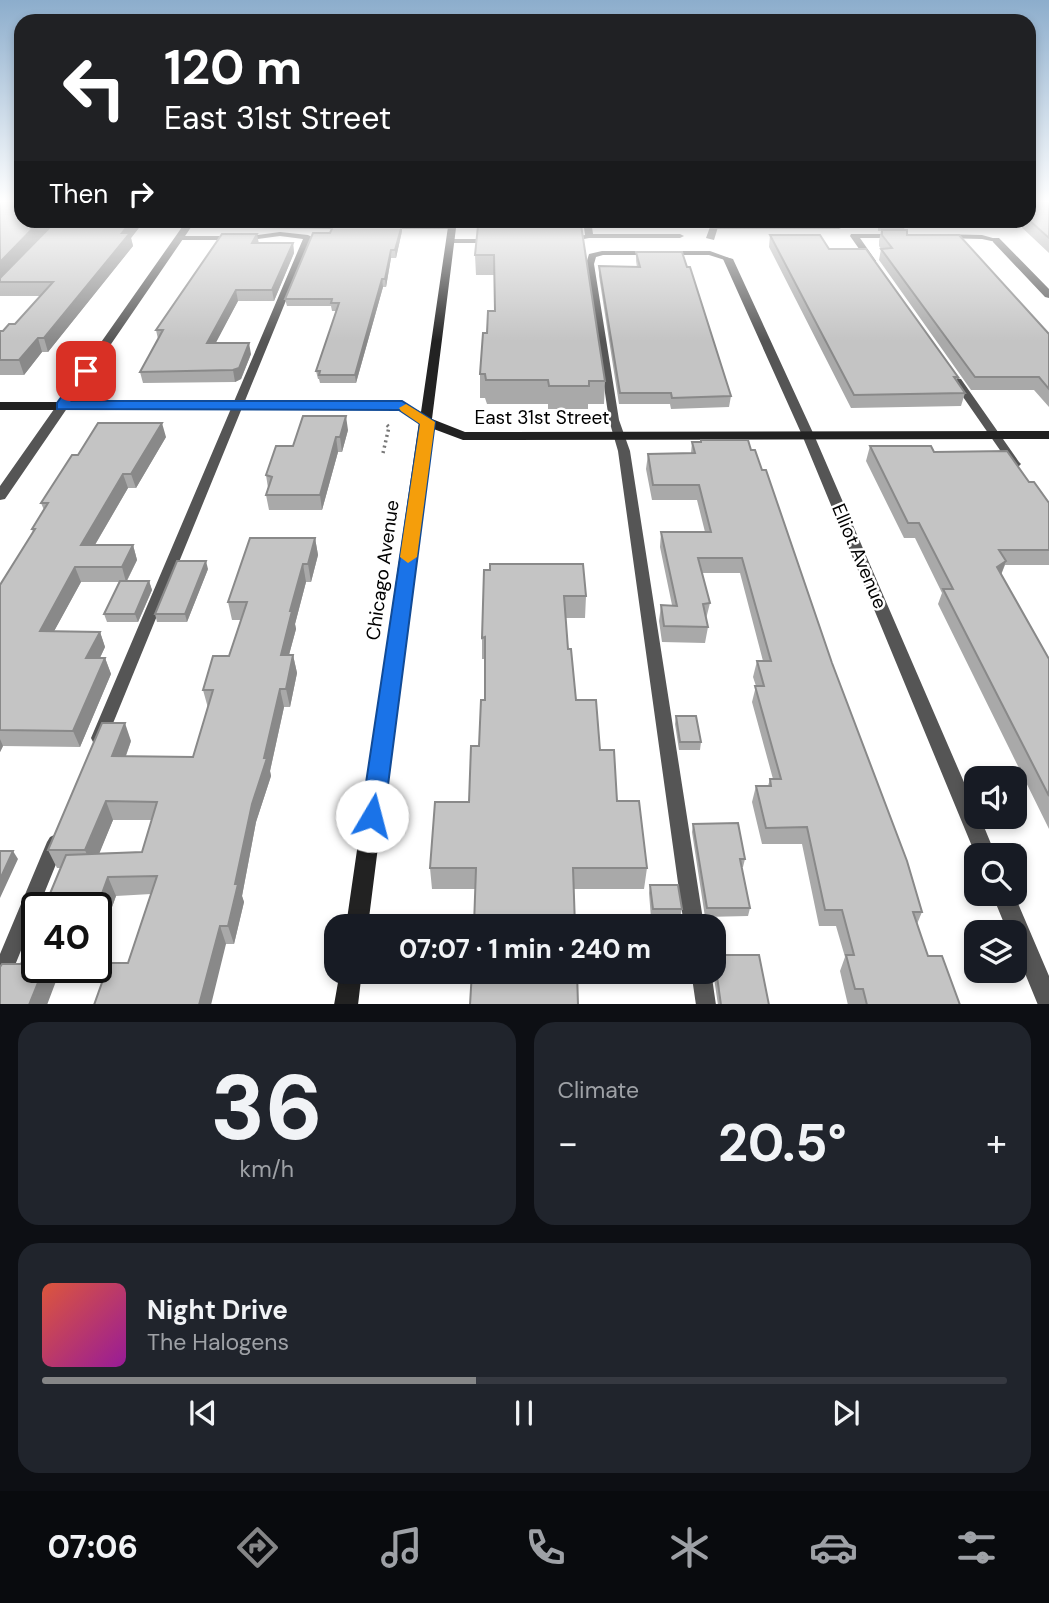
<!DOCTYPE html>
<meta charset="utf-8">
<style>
body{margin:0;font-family:"DM Sans",sans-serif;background:#20242c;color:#f1f3f6;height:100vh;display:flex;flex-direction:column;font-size:26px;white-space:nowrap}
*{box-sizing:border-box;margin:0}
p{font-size:23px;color:#9ea1a6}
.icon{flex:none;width:38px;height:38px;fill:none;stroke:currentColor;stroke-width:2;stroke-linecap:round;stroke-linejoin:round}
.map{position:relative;height:1004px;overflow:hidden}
.sheet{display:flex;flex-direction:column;gap:18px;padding:18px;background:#0d0f14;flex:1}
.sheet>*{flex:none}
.guide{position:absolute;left:14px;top:14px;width:1022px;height:214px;border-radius:21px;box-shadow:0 4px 10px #0003;background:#202124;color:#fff;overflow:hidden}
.fabs{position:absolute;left:964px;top:766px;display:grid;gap:14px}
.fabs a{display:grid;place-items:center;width:63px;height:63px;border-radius:14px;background:#171b24;box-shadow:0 4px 10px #0003;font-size:35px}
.speed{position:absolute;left:21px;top:892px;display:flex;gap:14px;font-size:35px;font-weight:700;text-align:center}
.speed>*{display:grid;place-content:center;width:91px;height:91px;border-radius:50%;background:#171b24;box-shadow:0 4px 10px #0003;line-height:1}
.speed .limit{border:4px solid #111;border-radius:10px;background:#fff;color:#111}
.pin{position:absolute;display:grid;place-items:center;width:60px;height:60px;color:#fff;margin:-30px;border-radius:14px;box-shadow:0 4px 10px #0006}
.me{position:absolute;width:77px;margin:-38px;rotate:8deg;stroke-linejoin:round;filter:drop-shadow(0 0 5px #0008)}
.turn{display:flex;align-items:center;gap:24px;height:147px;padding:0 35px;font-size:32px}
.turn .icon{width:91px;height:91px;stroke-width:2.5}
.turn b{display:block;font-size:49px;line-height:60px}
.then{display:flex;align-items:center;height:66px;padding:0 35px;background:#0003;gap:14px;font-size:26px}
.big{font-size:52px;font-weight:700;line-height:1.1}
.sheet .tile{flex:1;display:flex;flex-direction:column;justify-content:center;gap:10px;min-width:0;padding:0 24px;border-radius:21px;background:#20242c}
.sheet .dial{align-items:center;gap:0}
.dial b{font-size:91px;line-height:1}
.song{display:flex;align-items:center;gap:21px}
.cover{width:84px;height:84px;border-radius:10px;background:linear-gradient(135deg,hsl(10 70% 55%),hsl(300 70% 35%))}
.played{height:7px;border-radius:4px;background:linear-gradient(90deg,#858687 45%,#363941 45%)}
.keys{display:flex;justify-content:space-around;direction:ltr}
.heat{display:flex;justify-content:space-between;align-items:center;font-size:38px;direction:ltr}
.sheet .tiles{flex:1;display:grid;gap:18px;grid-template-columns:1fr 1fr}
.tile:last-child{grid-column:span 2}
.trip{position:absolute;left:324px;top:914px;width:402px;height:70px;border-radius:21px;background:#171b24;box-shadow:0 4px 10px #0003;font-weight:700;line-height:70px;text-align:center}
.tabs{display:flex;height:112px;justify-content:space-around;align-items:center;background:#090b0e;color:#9ea1a6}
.tabs .icon{width:49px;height:49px}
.tabs .selected{color:#858687}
.tabs b{font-size:32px;color:#f1f3f6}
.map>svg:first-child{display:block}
</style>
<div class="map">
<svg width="1049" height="1005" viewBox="0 0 1049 1005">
<rect width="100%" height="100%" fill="#fff"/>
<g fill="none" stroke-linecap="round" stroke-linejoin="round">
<!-- path -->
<path stroke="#777" stroke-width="3.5" stroke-dasharray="2 3.5" stroke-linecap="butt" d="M 383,453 L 389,427 L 385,423"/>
<!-- lane -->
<path fill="#555" fill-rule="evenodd" d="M 246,220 L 254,220 L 252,223 L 255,224 L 348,225 L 352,227 L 348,229 L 255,228 L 245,226 Z
M 583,220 L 591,220 L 593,234 L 680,234 L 684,236 L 680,238 L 589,238 L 563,243 L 563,239 L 585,235 Z
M 384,225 L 452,225 L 456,227 L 452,229 L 384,229 Z
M 711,225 L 839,225 L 843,227 L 839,229 L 714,229 L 710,227 Z
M 280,232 L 308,235 L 312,237 L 107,738 L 105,742 L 99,744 L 93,742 L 91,738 L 303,239 L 280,236 L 250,240 L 181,240 L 177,238 L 181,236 L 250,236 Z
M 851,234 L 896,234 L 900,236 L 896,238 L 860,238 L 876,261 L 872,263 L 869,263 L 850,236 Z
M 940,234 L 982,235 L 1000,240 L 996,242 L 982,239 L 943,238 L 939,236 Z
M 447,239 L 492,239 L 496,241 L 492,243 L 450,243 L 446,241 Z
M 602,251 L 710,251 L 732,259 L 728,261 L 709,255 L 603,255 L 596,257 L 594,264 L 619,420 L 630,451 L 704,926 L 684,926 L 618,451 L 609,420 L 586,264 L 589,254 Z
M 957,378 L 961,379 L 1019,462 L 1021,464 L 1019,466 L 1011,466 L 952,381 Z
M 56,834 L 62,837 L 65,842 L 7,985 L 0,988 L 0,954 L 47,842 L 50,837 Z
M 691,971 L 711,971 L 716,1005 L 696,1005 Z"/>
<!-- street -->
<path fill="#555" fill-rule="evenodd" d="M 187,220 L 196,220 L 5,499 L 0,500 L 0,486 Z
M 705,220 L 714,220 L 718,227 L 714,240 L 706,238 L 710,227 Z
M 964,220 L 972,220 L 972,223 L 965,225 Z
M 993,238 L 999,238 L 1049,289 L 1049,298 L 1045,297 L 993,242 Z
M 725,257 L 733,259 L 814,435 L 976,810 L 976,817 L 980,817 L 996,856 L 976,856 L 802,435 L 723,259 Z
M 992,894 L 1014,894 L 1049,976 L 1049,1005 L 1038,1005 L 1015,949 L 1015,933 L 1008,933 Z"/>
<!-- secondary -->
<path fill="#222" fill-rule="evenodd" d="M 449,220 L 457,220 L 432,419 L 465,432 L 1049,431 L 1049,439 L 463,440 L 431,428 L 368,926 L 346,926 L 419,422 L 399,410 L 0,410 L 0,402 L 402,402 L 421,412 Z
M 340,971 L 362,971 L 358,1005 L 334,1005 Z"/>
</g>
<!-- wall -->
<path fill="#a9a9a9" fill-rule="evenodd" d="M 0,200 L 57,220 L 145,220 L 131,238 L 133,246 L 48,352 L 42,352 L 24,375 L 0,375 L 0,331 L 3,331 L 15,324 L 41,296 L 0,296 Z
M 1049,200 L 1049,253 L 1014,220 L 1029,220 Z
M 338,220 L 405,220 L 405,222 L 338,222 Z
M 479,220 L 579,220 L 605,381 L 604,404 L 588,404 L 588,409 L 548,409 L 548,404 L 487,404 L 485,398 L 480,398 L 480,374 L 487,333 L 495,311 L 494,275 L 476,275 L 475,255 Z
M 878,220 L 906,220 L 904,230 L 907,235 L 1049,334 L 1049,407 L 1034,390 L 971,390 L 879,260 L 881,249 L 879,246 L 879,241 L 881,231 L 878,231 Z
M 402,225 L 402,231 L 396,258 L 391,258 L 386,287 L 383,287 L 356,383 L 320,383 L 319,379 L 318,379 L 316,371 L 337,311 L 332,311 L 331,306 L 287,306 L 285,299 L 330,233 Z
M 770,235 L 829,249 L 958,377 L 957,380 L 965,393 L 961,406 L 851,408 L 769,247 Z
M 259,243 L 293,243 L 294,253 L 274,301 L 238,301 L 215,343 L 251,354 L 241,379 L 235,382 L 143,383 L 140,372 L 158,339 L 156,330 Z
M 636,252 L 731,396 L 729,407 L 671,409 L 670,404 L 619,404 L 599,276 L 599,266 L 637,267 L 636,261 Z
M 348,430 L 342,452 L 338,452 L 322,510 L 269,510 L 266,495 L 268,488 L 266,475 L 293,446 Z
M 166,437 L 136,488 L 128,488 L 95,545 L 133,545 L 137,560 L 127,581 L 149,581 L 152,590 L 138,622 L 107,622 L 104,614 L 120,582 L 81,582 L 54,631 L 100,632 L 105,647 L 100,658 L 105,658 L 111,674 L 80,747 L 3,746 L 0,752 L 0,585 L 33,532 L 32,529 L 44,510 L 41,503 L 78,455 Z
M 701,440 L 751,450 L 762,470 L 922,912 L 917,924 L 928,956 L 960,1005 L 848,1005 L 840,971 L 845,957 L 836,926 L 819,926 L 802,844 L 762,844 L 752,802 L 756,786 L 768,786 L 770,779 L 773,779 L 752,702 L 756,686 L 753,677 L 757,661 L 763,661 L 740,573 L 702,573 L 710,603 L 706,619 L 708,627 L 705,643 L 662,642 L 659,621 L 661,605 L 672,605 L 660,547 L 661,532 L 705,532 L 697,500 L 652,500 L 646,469 L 648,454 L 691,453 L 692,442 L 700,442 Z
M 870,446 L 934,452 L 1029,482 L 1049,503 L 1049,565 L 1005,565 L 1001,575 L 1049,659 L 1049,829 L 938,604 L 942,593 L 915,538 L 904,538 L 866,461 Z
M 315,538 L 318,555 L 311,582 L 306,582 L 295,624 L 296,629 L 289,655 L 293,655 L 297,673 L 290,707 L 284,707 L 270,771 L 271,776 L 256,822 L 242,896 L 244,902 L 234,944 L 226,944 L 128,963 L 151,894 L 116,896 L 96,951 L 96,908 L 61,868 L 57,868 L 48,850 L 131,741 L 126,756 L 193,757 L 208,708 L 203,690 L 229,656 L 241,620 L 232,620 L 228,602 ZM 113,820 L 152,820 L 142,852 L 99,853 Z
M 208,569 L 187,622 L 157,622 L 155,614 Z
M 484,570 L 586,596 L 585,618 L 565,618 L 568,649 L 576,700 L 600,750 L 617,801 L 647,868 L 644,889 L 432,889 L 430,868 L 469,802 L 479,746 L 485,700 L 485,659 L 482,659 L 482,638 Z
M 676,716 L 701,742 L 700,750 L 679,750 L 675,724 Z
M 693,824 L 745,859 L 743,867 L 741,867 L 750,908 L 748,916 L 705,917 L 692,832 Z
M 650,885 L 682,909 L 680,917 L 651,918 L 649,893 Z
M 714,955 L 769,1005 L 718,1005 L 713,971 L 714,971 Z"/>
<!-- shaded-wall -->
<path fill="#898989" d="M 41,220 L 57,220 L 0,279 L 0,262 Z
M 132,220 L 145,220 L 131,238 L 133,246 L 48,352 L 44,338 Z
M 575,220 L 579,220 L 579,235 L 574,236 Z
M 402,225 L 402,231 L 396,258 L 395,250 Z
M 257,234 L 259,244 L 252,243 Z
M 293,243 L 294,253 L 274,301 L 272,290 Z
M 391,250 L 391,258 L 386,287 L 385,279 Z
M 382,279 L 383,287 L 356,383 L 355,375 Z
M 236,290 L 238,301 L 210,354 L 207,343 Z
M 38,338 L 42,352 L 24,375 L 19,360 Z
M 249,343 L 251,354 L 241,379 L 235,382 L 233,370 Z
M 346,416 L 348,430 L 342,452 L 340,437 Z
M 162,423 L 166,437 L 136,488 L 131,474 Z
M 336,437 L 338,452 L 322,510 L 320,495 Z
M 123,474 L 128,488 L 86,560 L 81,545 Z
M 315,538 L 318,555 L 311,582 L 308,564 Z
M 133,545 L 137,560 L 126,582 L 122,567 Z
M 206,561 L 208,569 L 187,622 L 185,614 Z
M 1006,561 L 1000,577 L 997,567 Z
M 303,564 L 306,582 L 295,624 L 296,629 L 284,673 L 281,655 L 290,611 Z
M 75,567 L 81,582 L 46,646 L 40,631 Z
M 149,581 L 152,590 L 138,622 L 135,614 Z
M 100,632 L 105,647 L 92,674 L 86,658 Z
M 293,655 L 297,673 L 290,707 L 286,689 Z
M 105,658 L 111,674 L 80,747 L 73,731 Z
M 280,689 L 284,707 L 270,771 L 271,776 L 256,822 L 242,896 L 244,902 L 234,944 L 228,926 L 235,884 L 252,804 L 264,758 Z
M 125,723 L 131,741 L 119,774 L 112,756 Z
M 0,739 L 3,746 L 0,752 Z
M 106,801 L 113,820 L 93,869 L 85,850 Z
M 13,851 L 18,859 L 0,898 L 0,879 Z
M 108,877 L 116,896 L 96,951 L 96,910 Z
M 220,926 L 226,944 L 211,1005 L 199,1005 Z
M 44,968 L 61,968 L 47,1005 L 29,1005 Z"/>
<!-- building -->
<path fill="#c4c4c4" stroke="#898989" stroke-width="2" d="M 0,200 L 21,200 L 21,220 L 41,220 L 0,262 Z
M 1029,200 L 1049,200 L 1049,238 L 1029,220 Z
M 57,220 L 132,220 L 122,233 L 130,233 L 44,338 L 38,338 L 19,360 L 0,360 L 0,331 L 3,331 L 9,324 L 15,324 L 53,282 L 0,282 L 0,278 Z
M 334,224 L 402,225 L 395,250 L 391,250 L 385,279 L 382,279 L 355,375 L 319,375 L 320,371 L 316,371 L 339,303 L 331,303 L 332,299 L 285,299 L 313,233 L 330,233 Z
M 581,225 L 605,381 L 589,381 L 589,386 L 549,386 L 548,380 L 486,380 L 485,374 L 480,374 L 483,333 L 487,333 L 488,311 L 495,311 L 494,255 L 475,255 L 478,226 Z
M 882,230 L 907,230 L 907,235 L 959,235 L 1049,334 L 1049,389 L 1039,377 L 975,377 L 881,249 L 892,248 L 882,235 Z
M 222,234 L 257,234 L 252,243 L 293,243 L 272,290 L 236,290 L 207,343 L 249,343 L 239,368 L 233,370 L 140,372 L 163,330 L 156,330 Z
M 770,235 L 820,235 L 829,249 L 866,249 L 958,377 L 954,377 L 965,393 L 854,395 Z
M 636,252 L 682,252 L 687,267 L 690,267 L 731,396 L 672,398 L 671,393 L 620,393 L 599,266 L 640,267 Z
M 303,416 L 346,416 L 340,437 L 336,437 L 320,495 L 266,495 L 272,477 L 266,475 L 276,446 L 293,446 Z
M 98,423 L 162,423 L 131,474 L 123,474 L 81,545 L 133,545 L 122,567 L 75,567 L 40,631 L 100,632 L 86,658 L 105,658 L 73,731 L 0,730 L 0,585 L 35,529 L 32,529 L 48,503 L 41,503 L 72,455 L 78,455 Z
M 701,440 L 748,440 L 751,450 L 755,450 L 762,470 L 766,470 L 832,663 L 907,861 L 922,912 L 913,912 L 928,956 L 942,956 L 960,1005 L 867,1005 L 863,989 L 855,989 L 846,955 L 854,955 L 842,910 L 825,910 L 807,827 L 766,828 L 756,786 L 771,786 L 770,779 L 781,779 L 755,686 L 764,686 L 757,661 L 771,661 L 742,558 L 698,558 L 710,603 L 703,604 L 708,627 L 664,626 L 661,605 L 677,606 L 661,532 L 711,532 L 699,485 L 653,485 L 648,454 L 695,453 L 692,442 L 701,442 Z
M 870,446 L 931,446 L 934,452 L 1007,451 L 1029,482 L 1034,482 L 1049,503 L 1049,550 L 999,550 L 1006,561 L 997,567 L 1049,659 L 1049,796 L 943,589 L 953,589 L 919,523 L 908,523 Z
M 250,538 L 315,538 L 308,564 L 303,564 L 290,611 L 292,611 L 281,655 L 293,655 L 286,689 L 280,689 L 264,758 L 267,758 L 252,804 L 235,884 L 238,884 L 228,926 L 220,926 L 199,1005 L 94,1005 L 109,963 L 128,963 L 157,876 L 108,877 L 96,910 L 96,908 L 44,908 L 66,855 L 142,852 L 157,802 L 106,801 L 85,850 L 48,850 L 102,723 L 125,723 L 112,756 L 193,757 L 213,690 L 203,690 L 213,656 L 229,656 L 247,602 L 228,602 Z
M 177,561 L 206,561 L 185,614 L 155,614 Z
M 490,564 L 583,564 L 586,596 L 564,596 L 568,649 L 571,649 L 576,700 L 596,700 L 600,750 L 614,750 L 617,801 L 639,801 L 647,868 L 573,868 L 575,926 L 474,926 L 476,868 L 430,868 L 435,802 L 469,802 L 471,746 L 479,746 L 481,700 L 485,700 L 485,637 L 482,638 L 484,570 L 490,570 Z
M 120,581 L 149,581 L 135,614 L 104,614 Z
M 676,716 L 696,716 L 701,742 L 680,742 Z
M 738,823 L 745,859 L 740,859 L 750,908 L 707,908 L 693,824 Z
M 0,851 L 13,851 L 0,879 Z
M 650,885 L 678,885 L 682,909 L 653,909 Z
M 37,927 L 37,968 L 44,968 L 29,1005 L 0,1005 L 0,967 L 2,964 L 21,964 Z
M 714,955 L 759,955 L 769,1005 L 721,1005 Z
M 472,971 L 577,971 L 578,1005 L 470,1005 Z"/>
<!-- sky -->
<linearGradient id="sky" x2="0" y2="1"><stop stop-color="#8cadcc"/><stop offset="0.59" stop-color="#fff"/><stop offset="1" stop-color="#fff" stop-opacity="0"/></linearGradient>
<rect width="1049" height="341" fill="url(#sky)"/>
<!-- route -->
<path fill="#1a73e8" stroke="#114b97" stroke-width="2" d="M 86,367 L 93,371 L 72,401 L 402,401 L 435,422 L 384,816 L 380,822 L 372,825 L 364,822 L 361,816 L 420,424 L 399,410 L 57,409 L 57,403 L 81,369 Z"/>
<!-- slow -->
<path fill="#f59e0b" d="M 406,404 L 435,422 L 417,557 L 408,563 L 400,557 L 420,424 L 401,411 L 399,408 Z"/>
<g text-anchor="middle" stroke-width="5" stroke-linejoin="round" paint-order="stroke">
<!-- street labels -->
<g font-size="19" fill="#000" stroke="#fff">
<text x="542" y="424">East 31st Street</text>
<text transform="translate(860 556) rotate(67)" y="7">Elliot Avenue</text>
<text transform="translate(382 570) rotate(-82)" y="7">Chicago Avenue</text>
</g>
</g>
</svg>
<div class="fabs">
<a><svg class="icon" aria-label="sound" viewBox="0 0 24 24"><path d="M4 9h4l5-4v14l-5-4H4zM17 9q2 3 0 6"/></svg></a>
<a><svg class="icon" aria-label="search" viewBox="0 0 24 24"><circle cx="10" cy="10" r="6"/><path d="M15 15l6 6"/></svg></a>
<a><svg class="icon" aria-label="layers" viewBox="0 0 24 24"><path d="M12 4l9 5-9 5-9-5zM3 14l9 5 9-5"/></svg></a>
</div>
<div class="speed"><div class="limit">40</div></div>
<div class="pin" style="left:86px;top:371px;background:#d93025"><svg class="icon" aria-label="arrive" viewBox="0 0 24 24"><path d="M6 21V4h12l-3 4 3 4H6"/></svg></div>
<svg class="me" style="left:372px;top:816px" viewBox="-20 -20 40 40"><circle r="19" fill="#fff"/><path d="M0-13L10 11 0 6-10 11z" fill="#1a73e8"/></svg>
<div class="trip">07:07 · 1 min · 240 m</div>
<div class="guide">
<div class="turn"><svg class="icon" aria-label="left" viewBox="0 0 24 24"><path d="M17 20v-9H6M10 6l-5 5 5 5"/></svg><div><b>120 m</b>East 31st Street</div></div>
<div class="then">Then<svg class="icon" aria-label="right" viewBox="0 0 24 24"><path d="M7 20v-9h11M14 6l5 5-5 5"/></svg></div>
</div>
</div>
<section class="sheet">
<div class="tiles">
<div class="tile dial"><b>36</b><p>km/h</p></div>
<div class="tile"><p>Climate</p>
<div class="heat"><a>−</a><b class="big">20.5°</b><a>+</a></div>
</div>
<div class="tile">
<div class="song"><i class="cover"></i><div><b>Night Drive</b><p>The Halogens</p></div></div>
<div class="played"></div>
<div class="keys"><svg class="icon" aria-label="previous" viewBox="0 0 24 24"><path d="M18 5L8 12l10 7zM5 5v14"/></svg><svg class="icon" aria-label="pause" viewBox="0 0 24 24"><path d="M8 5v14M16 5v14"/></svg><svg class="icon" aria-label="next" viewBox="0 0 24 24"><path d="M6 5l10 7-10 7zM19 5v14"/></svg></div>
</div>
</div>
</section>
<nav class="tabs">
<b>07:06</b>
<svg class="icon selected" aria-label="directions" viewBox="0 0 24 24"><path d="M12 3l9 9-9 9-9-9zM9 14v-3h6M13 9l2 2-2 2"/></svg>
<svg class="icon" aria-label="music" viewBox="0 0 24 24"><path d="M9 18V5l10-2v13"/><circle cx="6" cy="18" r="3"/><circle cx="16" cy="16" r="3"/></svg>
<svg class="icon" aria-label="phone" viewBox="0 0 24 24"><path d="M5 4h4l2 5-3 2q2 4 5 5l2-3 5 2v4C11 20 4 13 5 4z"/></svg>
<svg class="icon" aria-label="climate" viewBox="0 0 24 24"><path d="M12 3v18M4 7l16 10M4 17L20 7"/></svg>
<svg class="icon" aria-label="car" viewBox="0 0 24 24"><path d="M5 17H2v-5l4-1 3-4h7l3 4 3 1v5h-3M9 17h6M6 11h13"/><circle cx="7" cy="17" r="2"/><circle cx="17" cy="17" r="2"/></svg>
<svg class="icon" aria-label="filters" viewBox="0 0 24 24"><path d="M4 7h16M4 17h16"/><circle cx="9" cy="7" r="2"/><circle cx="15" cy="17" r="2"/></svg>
</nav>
